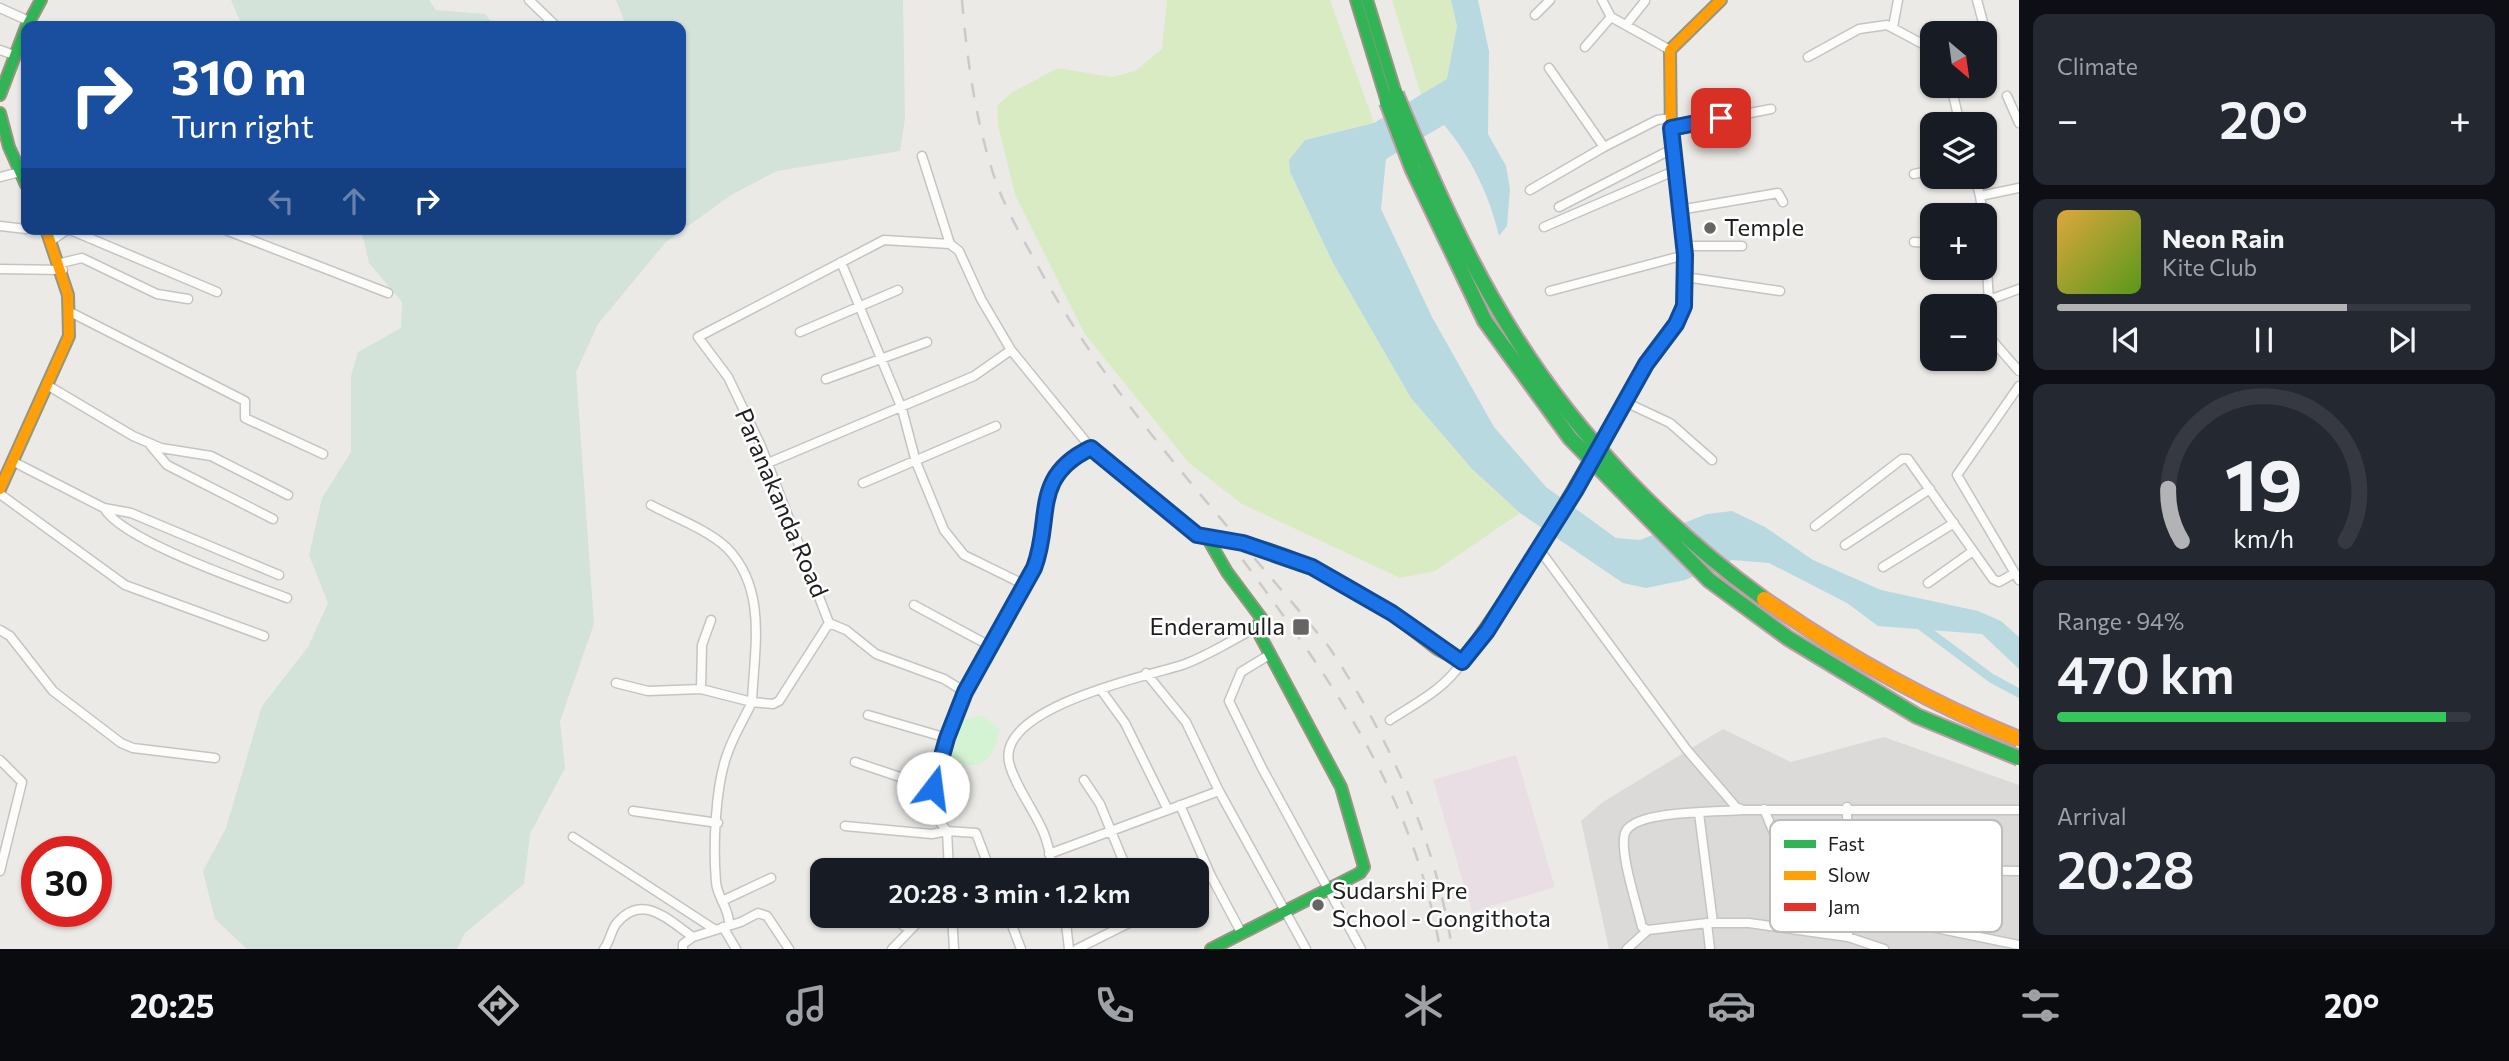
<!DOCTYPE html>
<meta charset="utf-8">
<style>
body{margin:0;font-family:Commissioner,sans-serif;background:#242831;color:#f1f3f6;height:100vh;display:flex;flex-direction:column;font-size:26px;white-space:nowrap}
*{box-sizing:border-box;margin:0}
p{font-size:23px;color:#9ea1a6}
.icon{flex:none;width:38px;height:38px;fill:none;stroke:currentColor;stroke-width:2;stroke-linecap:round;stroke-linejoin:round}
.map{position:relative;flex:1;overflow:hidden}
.panel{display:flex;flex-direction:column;gap:14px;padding:14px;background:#0d0f14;width:490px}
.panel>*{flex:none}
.top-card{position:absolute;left:21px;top:21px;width:665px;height:214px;border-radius:14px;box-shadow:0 2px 5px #0004;background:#1a4fa0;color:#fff;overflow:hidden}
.needle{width:46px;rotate:151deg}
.fabs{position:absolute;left:1920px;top:21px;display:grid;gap:14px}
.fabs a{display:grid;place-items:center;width:77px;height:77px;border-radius:14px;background:#171b24;box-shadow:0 2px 5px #0004;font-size:35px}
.speed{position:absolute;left:21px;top:836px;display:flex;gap:14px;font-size:35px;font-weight:700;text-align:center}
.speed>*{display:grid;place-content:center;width:91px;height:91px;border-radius:50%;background:#171b24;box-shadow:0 2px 5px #0004;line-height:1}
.speed .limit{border:10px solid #d22;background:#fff;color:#111}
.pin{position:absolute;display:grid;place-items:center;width:60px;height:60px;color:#fff;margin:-30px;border-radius:14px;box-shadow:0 4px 10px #0006}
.me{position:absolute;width:77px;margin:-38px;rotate:15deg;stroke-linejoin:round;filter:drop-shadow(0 0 5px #0008)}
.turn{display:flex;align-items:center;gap:24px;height:147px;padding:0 35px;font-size:32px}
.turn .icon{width:91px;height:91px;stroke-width:2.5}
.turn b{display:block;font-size:49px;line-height:60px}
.lanes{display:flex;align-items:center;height:66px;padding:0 35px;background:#0003;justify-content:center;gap:35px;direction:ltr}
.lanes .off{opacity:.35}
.big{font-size:52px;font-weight:600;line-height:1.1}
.panel .widget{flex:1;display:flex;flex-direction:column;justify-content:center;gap:10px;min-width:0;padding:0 24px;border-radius:14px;background:#242831}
.panel .dial{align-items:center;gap:0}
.dial svg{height:182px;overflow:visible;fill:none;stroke:#363941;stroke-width:7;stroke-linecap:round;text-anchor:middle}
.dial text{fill:#f1f3f6;stroke:none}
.song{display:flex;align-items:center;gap:21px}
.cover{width:84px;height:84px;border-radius:10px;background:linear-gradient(135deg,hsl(40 70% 55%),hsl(90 70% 35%))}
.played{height:7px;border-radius:4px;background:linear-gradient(90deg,#b2b3b4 70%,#363941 70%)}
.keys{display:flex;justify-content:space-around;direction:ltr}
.heat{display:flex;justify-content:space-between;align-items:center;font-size:38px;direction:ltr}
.charge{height:10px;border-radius:5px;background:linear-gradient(90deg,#34c759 94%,#363941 0)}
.trip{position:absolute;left:810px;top:858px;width:399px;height:70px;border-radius:14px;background:#171b24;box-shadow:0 2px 5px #0004;font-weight:600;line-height:70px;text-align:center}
.menu{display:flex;height:112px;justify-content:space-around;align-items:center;background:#090b0e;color:#9ea1a6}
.menu .icon{width:49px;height:49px}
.menu .on{color:#b2b3b4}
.menu b{font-size:32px;color:#f1f3f6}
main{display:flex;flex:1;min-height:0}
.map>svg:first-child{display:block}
</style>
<main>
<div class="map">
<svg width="2019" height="949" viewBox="0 0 2019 949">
<rect width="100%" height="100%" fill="#eceae6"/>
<!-- residential -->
<path fill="#dbdad8" d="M 1723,729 L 1791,762 L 1884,737 L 2019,785 L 2019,949 L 1609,949 L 1581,821 L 1603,802 Z"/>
<!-- industrial -->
<path fill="#eadee5" d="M 1516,755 L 1555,887 L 1472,912 L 1433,780 Z"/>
<!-- grass -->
<path fill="#d9ebc3" d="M 1167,0 L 1330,0 L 1374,123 L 1305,140 L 1290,172 L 1333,263 L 1411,398 L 1472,469 L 1520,513 L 1435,571 L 1400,578 L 1242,504 L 1189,463 L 1084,333 L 1015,195 L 998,125 L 997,106 L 1011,93 L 1058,68 L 1112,77 L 1135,71 L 1162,49 Z
M 1392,0 L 1451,0 L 1457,26 L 1448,79 L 1421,95 Z"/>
<!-- wetland -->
<path fill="#d3e3d9" d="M 231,0 L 429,0 L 436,10 L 485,14 L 495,26 L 242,26 Z
M 616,0 L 903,0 L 905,118 L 900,151 L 777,171 L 731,195 L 666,242 L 598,324 L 576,372 L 594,624 L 560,721 L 565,768 L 530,834 L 524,884 L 465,933 L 457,949 L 247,949 L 215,919 L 203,871 L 226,828 L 262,706 L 308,647 L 328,603 L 309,555 L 322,498 L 351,452 L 351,376 L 358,352 L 401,328 L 402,302 L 369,263 L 361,229 L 681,229 L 681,26 L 626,26 Z"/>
<!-- park -->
<path fill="#d3f3d2" d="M 982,715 L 1001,731 L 998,732 C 995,760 978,775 951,758 L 948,742 L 959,722 Z"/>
<!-- water -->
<path fill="#b8d9e0" d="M 1451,0 L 1478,0 L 1489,51 L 1488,134 L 1506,166 L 1510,189 L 1507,226 L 1499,236 C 1490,196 1470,155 1444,125 L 1386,159 L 1381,209 L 1432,317 L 1494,427 L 1546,487 L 1616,538 L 1640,540 L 1707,514 L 1732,511 L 1765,527 L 1813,560 L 1881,590 L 1978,611 L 2001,621 L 2019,637 L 2019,669 L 1982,634 L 1878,626 L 1847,603 L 1769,563 L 1732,560 L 1685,580 L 1646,588 L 1623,583 L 1520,513 L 1472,469 L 1411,398 L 1333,263 L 1290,172 L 1289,160 L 1305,140 L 1374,123 L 1447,79 L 1457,26 Z"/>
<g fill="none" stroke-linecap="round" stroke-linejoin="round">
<!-- canal -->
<path stroke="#b8d9e0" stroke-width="9" d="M 1917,623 L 1991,678 L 2019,693"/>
<defs>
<path id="street" d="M 529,0 L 556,26
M 1602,0 L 1611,17 L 1670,50
M 1977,0 L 1991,52 L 1984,66
M 0,8 L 29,21
M 1535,15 L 1550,0
M 1626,25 L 1645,1
M 1893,27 L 1898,0
M 1585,47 L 1611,17
M 0,50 L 14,55
M 1808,57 L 1859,29 L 1887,25 L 1932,49
M 1549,68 L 1604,147 L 1657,120 L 1671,118
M 1951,86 L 1960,124
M 2007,96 L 2019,123
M 1671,128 L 1771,109
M 922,156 L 950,244
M 1914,174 L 1932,170
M 0,177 L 20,172
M 1975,177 L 1980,196 L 2019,188
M 1530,190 L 1604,147
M 1980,196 L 1983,215
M 1559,207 L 1672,149
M 1679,210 L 1778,193 L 1783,202
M 0,226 L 26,229
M 1544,227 L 1674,171
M 223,229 L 388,293
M 51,241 L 68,229 L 217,292
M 1914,242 L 1932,243
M 1684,246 L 1742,246
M 841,262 L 902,409 L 916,462 L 944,530 L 964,555 L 1023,584
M 61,263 L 82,258 L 157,294 L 188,299
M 0,269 L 63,270
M 1685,277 L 1780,291
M 1550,291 L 1685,255
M 1989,300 L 2019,289
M 1968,306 L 1989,300 L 1984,227
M 72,313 L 245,401 L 245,418 L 323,454
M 1984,331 L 2019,371
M 800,332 L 898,290
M 826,379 L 927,342
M 47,385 L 133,436 L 161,448 L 211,456 L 288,495
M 2019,386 L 1957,475 L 2019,580
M 1625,402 L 1670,423 L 1712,460
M 151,446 L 167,465 L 273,519
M 12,461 L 104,508 L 131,513 L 279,575
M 768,463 L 974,376 L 1011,350
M 863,483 L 996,426
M 0,494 L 125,585 L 264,636
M 651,505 C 675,518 707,529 727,548 C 768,590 754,650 752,702 L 773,704 L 779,701 L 829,623 L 761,446 L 728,377 L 698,337 L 884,240 L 950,244 L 959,251 L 981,299 L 1011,350 L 1091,448 L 1183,526 L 1208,539
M 104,508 C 123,541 248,583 287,598
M 1815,526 L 1902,459 L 1908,459 L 1993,579 L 1999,582 L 2015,573
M 1845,545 L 1930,489
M 1539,549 L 1687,750 L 1736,807 L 1743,810 L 2019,810
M 1883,567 L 1954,523
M 1928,583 L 1973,551
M 914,605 L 990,646
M 829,623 L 846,630 L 876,654 L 944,679 L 965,692
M 0,630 L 10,636 L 53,691 L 121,743 L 133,748 L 215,758
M 1269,655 L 1241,672 L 1229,701 L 1262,768 L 1361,949
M 1146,673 L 1186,722 L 1219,791 L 1306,949
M 616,683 L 648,691 L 701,689 L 752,702 C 744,719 734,735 728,752 C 715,785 713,847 716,882 C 717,897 729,908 729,923
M 701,689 L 702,645 L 711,620
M 1101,690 L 1125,723 L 1168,810
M 868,715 L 947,738
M 1390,720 C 1416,703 1445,689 1462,662
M 0,760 L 22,782 L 0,871
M 855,762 L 933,788
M 1084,780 L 1100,804 L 1127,870
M 1180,805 L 1211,876 L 1197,884
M 1847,807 L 1848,937
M 1764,809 L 1785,860 L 1800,929
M 1742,810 C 1719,812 1638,810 1626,831 C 1617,847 1638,908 1642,927 L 1648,930 L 1707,923 L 1749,923 L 1848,937 L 1884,949
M 633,811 L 718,823
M 1699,813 L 1713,923
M 845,826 L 932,834 L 947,831 L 976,833 L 990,870
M 573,837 L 714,929
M 1049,854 L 1219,791
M 1847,869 L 2019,871
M 949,870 L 947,831 C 940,823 933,814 932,803 C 928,753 1004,610 1034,568 C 1053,519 1031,476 1091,448
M 1054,870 C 1050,856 1048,841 1042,829 C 1033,809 1013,782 1009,762 C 998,708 1142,677 1179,666 C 1205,658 1231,640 1256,628
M 1211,876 L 1242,934
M 818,890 L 822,886
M 722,901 L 771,878
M 1848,910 L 2019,945
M 890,915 L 904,926 L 911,928
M 952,915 L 954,949
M 1008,915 L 1021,949
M 1065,915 L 1069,949
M 1707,923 L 1710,949
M 723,927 L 736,949
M 604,949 C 610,941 611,931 616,924 C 642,892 667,919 693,937 L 741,922 L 758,913 L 767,916 L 789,949
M 683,949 L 683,944 L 693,937
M 892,949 L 925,915
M 1077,949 L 1145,915
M 1627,949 L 1648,930"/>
<path id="fast" d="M 1356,0 L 1387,102
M 1367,0 L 1396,94
M 27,26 L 41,0
M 0,95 L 26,27
M 0,113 L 9,147 L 26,185
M 1211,949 L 1360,873 L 1364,867 L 1341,787 L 1256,628 L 1262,619 L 1227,572 L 1208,539 C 1269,539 1333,575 1383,607"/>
<path id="slow" d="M 1685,294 L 1684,246 L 1671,138 L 1670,50 L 1721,0
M 0,489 L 69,336 L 68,295 L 46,229
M 1383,607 L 1437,649 L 1462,662 L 1530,563"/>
<path id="jam" d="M 1530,563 L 1645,365 L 1678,320 L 1685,294"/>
</defs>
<!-- street casing -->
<use href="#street" stroke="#c5c4c2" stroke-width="11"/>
<!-- fast casing -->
<use href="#fast" stroke="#95967e" stroke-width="14"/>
<!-- slow casing -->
<use href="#slow" stroke="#95967e" stroke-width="14"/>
<!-- jam casing -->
<use href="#jam" stroke="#95967e" stroke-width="14"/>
<!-- street -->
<use href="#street" stroke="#fcfcfb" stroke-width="8"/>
<!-- fast -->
<use href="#fast" stroke="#30b455" stroke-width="10"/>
<!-- slow -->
<use href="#slow" stroke="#ff9f0a" stroke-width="10"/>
<!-- jam -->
<use href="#jam" stroke="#e5322d" stroke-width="10"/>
<!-- rail -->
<path stroke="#cacac9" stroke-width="2.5" stroke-dasharray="14 14" stroke-linecap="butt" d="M 962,0 C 967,61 976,124 996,182 C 1006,209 1020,234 1034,259 C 1110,402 1227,522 1329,647 C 1389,737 1436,841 1452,949
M 1226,537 C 1322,668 1412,785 1440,949"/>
<defs>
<path id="fast-bridge" d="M 1396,94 C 1431,178 1467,261 1516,338 C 1579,438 1668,530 1764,599
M 1387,102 L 1412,168 L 1485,321 L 1570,438 L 1709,580 L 1788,638 L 1917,716 L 2019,758"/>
<path id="slow-bridge" d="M 1764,599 C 1845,656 1927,702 2019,739"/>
</defs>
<!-- fast-bridge casing -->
<use href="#fast-bridge" stroke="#c29ca8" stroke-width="18" stroke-linecap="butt"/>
<!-- slow-bridge casing -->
<use href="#slow-bridge" stroke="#c29ca8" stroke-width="18" stroke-linecap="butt"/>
<!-- fast-bridge -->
<use href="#fast-bridge" stroke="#30b455" stroke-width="14"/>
<!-- slow-bridge -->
<use href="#slow-bridge" stroke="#ff9f0a" stroke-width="14"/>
</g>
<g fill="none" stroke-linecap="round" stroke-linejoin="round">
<defs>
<path id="route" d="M 933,788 L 947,738 L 965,692 L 1034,568 C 1053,519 1030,477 1091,448 L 1197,535 L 1243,543 L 1312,567 L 1392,613 L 1462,662 L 1487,631 L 1575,491 L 1646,364 L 1676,324 L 1684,306 L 1685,255 L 1671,128 L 1721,118"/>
</defs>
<!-- route casing -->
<use href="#route" stroke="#114b97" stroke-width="18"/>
<!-- route -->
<use href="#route" stroke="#1a73e8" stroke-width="12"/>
</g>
<!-- markers -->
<g fill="#666564" stroke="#fff" stroke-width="2.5">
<circle cx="1710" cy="228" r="7"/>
<rect x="1292" y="618" width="18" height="18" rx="3.5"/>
<circle cx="1318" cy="905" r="7"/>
</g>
<g text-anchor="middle" stroke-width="5" stroke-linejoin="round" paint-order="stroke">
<!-- poi labels -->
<g font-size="24" fill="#1e1e1e" stroke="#fff" text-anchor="start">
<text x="1724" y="236">Temple</text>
<text x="1285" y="635" text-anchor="end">Enderamulla</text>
<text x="1332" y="899">Sudarshi Pre<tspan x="1332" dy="28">School - Gongithota</tspan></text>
</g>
<!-- street labels -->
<g font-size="24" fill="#1e1e1e" stroke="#fff">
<text transform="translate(781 503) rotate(67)" y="8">Paranakanda Road</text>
</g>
</g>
<!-- legend -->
<rect x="1770" y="820" width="232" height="112" rx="10" fill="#fff" stroke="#bcbcbc" stroke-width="2"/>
<rect x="1784" y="840" width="32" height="8" fill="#30b455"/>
<rect x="1784" y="871" width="32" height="9" fill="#ff9f0a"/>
<rect x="1784" y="903" width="32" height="8" fill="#e5322d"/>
<g font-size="19" fill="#1e1e1e">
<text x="1828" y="851">Fast</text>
<text x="1828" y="882">Slow</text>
<text x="1828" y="914">Jam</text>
</g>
</svg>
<div class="fabs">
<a><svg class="needle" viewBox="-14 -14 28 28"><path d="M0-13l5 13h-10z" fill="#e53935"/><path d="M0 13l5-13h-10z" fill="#9ea1a6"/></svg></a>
<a><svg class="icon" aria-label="layers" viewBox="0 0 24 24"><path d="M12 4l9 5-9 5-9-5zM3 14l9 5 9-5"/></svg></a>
<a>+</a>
<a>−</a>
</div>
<div class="speed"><div class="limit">30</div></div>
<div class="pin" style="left:1721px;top:118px;background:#d93025"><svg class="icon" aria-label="arrive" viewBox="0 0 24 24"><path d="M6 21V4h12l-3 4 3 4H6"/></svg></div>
<svg class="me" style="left:933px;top:788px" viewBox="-20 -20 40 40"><circle r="19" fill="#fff"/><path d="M0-13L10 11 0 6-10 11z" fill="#1a73e8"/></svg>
<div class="trip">20:28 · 3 min · 1.2 km</div>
<div class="top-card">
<div class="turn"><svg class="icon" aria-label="right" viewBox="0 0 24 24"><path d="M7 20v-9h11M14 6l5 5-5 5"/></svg><div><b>310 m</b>Turn right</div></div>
<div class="lanes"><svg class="icon off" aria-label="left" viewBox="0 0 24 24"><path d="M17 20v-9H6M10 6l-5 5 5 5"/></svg><svg class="icon off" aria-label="ahead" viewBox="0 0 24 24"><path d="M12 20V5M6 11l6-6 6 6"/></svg><svg class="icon" aria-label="right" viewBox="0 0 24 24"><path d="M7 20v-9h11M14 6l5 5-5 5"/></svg></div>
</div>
</div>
<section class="panel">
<div class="widget"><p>Climate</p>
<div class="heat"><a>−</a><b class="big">20°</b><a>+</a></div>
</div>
<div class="widget">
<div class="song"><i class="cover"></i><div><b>Neon Rain</b><p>Kite Club</p></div></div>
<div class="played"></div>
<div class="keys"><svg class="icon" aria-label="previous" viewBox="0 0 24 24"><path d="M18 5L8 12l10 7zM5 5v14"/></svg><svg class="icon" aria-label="pause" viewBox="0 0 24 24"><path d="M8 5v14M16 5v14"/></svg><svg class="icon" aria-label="next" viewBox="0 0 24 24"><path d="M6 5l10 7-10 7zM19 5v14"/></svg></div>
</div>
<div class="widget dial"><svg viewBox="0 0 100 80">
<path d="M14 69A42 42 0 1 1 86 69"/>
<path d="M14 69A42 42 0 0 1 8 46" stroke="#b2b3b4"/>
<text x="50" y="56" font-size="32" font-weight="700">19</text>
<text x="50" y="72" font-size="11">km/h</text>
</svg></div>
<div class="widget"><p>Range · 94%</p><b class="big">470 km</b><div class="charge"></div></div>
<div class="widget"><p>Arrival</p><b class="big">20:28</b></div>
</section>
</main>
<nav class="menu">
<b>20:25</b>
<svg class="icon on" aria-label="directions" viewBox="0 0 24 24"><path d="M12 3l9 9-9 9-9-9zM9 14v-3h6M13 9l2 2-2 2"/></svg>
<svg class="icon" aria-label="music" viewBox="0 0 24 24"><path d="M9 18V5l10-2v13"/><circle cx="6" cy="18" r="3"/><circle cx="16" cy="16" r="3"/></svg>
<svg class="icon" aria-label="phone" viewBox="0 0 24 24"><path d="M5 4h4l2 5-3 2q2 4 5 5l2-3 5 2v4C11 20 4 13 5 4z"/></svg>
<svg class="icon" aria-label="climate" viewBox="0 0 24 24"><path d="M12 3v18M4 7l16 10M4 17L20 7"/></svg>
<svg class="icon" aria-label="car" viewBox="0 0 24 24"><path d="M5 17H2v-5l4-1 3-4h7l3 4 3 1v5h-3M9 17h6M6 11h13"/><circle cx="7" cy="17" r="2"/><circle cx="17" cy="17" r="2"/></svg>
<svg class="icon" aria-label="filters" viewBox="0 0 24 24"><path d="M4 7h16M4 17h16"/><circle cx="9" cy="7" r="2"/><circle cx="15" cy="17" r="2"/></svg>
<b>20°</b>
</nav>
